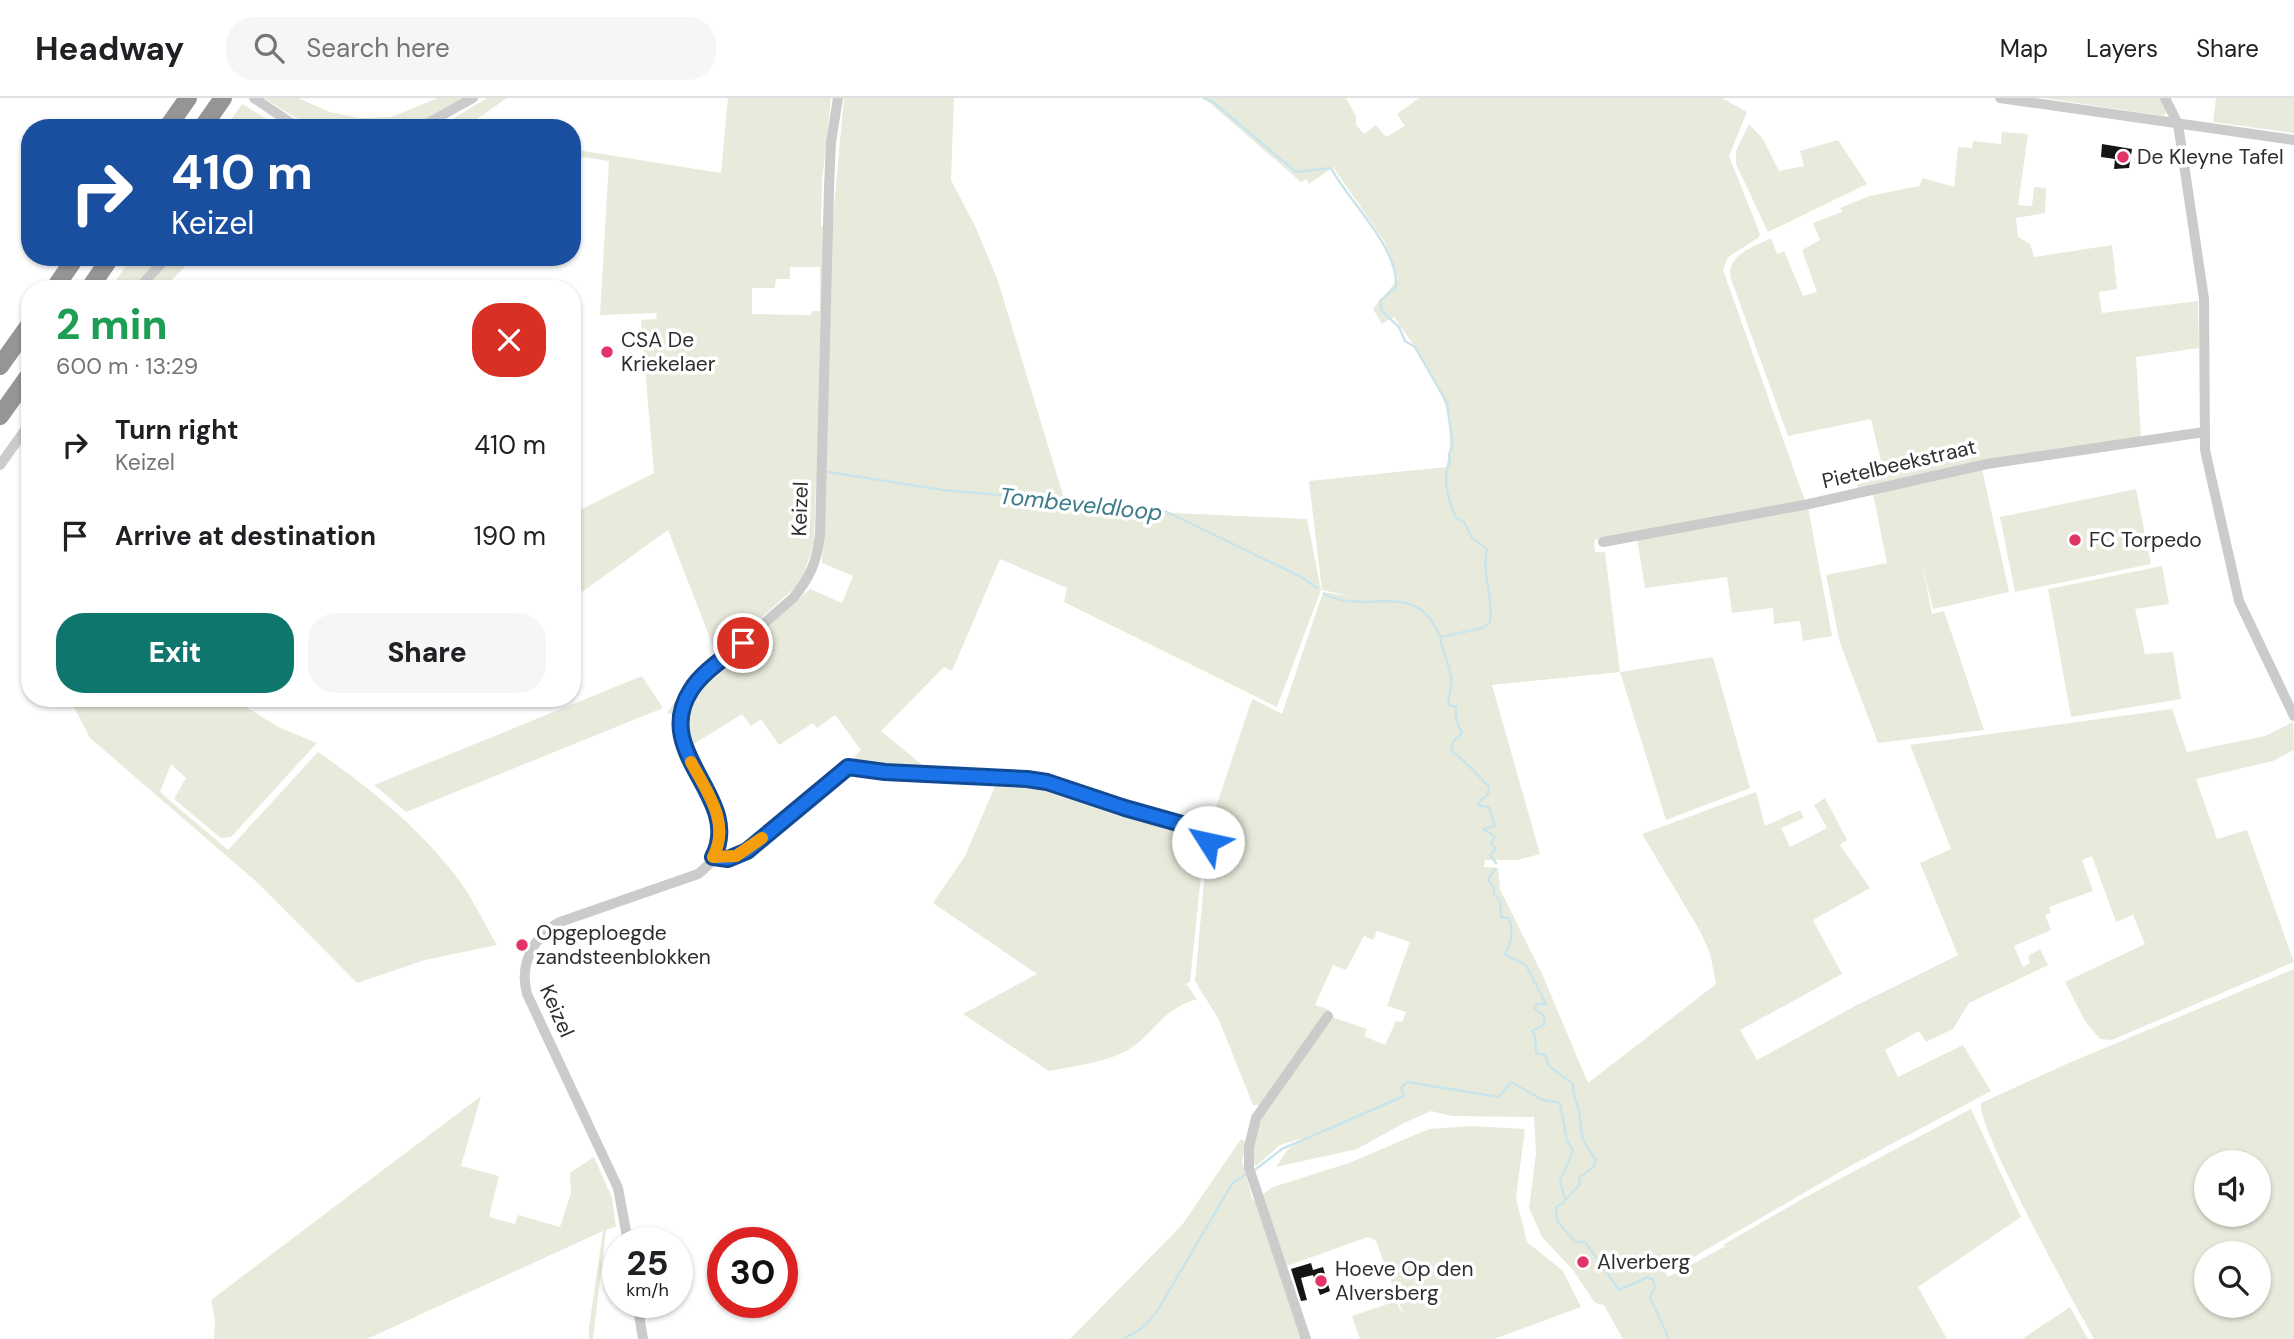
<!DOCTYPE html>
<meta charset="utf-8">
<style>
body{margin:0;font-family:"DM Sans",sans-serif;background:#f6f6f6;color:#202124;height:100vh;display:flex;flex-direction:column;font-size:26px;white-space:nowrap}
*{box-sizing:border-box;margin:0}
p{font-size:23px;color:#757577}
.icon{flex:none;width:38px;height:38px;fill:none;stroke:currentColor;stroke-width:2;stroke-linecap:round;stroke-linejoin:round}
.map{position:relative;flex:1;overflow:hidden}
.details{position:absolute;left:21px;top:182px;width:560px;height:427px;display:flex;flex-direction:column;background:#fff;border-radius:28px;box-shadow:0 2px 5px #0004}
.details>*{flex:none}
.hud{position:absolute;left:21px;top:21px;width:560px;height:147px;border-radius:28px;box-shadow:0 2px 5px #0004;background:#1a4fa0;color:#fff;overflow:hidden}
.buttons{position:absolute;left:2194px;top:1052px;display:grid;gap:14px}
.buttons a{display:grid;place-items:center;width:77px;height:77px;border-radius:50%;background:#fff;box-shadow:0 2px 5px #0004;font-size:35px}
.speed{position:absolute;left:602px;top:1129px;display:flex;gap:14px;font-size:35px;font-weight:700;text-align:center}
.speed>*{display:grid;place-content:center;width:91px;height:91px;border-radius:50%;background:#fff;box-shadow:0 2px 5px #0004;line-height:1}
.speed small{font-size:18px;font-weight:400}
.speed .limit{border:10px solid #d22;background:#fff;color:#111}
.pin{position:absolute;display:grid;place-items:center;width:60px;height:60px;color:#fff;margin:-30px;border:4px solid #fff;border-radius:50%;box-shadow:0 2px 7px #0007}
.me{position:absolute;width:77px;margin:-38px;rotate:305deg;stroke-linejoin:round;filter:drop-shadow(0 0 5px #0008)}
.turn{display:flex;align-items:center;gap:24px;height:147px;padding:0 35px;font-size:32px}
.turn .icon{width:91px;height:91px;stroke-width:2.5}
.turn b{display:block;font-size:49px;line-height:60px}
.round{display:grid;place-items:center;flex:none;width:74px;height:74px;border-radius:28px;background:#f6f6f6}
.summary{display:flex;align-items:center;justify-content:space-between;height:119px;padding:0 35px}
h1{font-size:42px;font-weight:800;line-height:52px;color:#1e9e55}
.button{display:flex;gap:14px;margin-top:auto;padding:14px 35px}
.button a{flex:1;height:80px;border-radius:28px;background:#0f766e;color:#fff;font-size:28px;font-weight:800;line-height:80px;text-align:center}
.button a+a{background:#f6f6f6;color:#202124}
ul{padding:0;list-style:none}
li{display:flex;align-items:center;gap:21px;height:91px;padding:0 35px}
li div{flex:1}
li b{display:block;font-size:26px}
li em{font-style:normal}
header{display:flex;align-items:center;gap:42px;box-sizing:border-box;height:98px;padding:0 35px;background:#fff;border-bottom:2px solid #e0e0e0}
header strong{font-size:33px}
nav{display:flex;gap:38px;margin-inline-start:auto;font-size:24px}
.search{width:490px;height:63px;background:#f6f6f6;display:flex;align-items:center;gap:18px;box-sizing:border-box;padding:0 24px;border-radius:28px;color:#757577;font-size:26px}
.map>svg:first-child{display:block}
</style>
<header>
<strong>Headway</strong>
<div class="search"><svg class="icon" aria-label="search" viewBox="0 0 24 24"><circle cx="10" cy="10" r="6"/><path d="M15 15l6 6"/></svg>Search here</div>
<nav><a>Map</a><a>Layers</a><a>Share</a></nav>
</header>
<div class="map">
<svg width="2294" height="1241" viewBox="0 0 2294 1241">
<rect width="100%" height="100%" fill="#fff"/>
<path fill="#e8ebdc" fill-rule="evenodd" d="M264 0H298L330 14 359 20 391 19 438 0H465L432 20 406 30H323L294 19Z
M487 0H507L464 30H438Z
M728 0H831L822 84 821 128 832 130 844 0H954L951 82 976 130 998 183 1067 410 1307 421 1321 492 1277 609 1064 504 1067 490 1000 461 952 573 944 569 881 633 930 673 884 671 849 665 861 652 835 617 817 630 813 625 779 647 761 621 751 628 742 616 689 649C682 624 687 605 704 584L810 491 842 505 853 478 822 465 826 383H816L814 446 801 484 695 580C688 590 681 613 673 617L667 615 688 584 717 558 668 432 582 494 572 477V416L654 375 641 222 657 221 656 215 600 217 609 63 577 58V52L721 75ZM790 169H820V213H812L811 217 752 216V190H775L776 181H790Z
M1204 0H1346L1356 18V27L1364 36 1376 27 1386 39 1405 28 1397 16 1419 0H1722L1747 14 1729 58 1760 136 1758 140 1728 159 1723 172 1805 403 1594 442 1595 454H1605L1620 574 1713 559 1750 690 1666 722 1620 574 1492 587 1540 756 1517 762H1485L1484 769 1498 770 1500 791 1543 878 1588 985 1716 886 1710 855 1700 833 1642 736 1756 694 1765 728 1800 712 1804 720 1781 730 1790 749 1827 730 1814 707 1825 700 1847 742 1840 747 1870 790 1813 822 1842 876 1740 932 1757 962 1855 908 1958 857 1920 765 1951 751 1910 647 2172 611 2187 654 2265 638 2293 624 2294 652 2273 663 2196 681 2217 741 2247 732 2294 864 2112 942 2100 941 2085 923 2065 884 2145 846 2133 817 2116 824 2092 758 2082 762 2093 793 2049 809 2051 815 2045 817 2051 832 2014 848 2023 869 2030 865 2028 858 2040 851 2048 867 1969 905 1953 931 1926 944 1919 933 1885 952 1898 979 1963 947 1991 993 1852 1067 1666 1175 1668 1179 1726 1148 1723 1147 1802 1101 1971 1011 2021 1119 1918 1189 1947 1241H1623L1604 1207 1595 1205 1573 1172 1542 1139 1529 1110 1536 1055 1534 1019 1452 1018 1431 1013 1404 1025 1357 1051 1276 1069 1287 1052 1307 1039 1280 1047 1256 1068 1253 1065C1247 1017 1304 957 1332 919L1367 931 1364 938 1385 947 1396 923 1402 924 1406 914 1387 908 1410 844 1377 833 1373 842 1364 838 1346 872 1333 867 1315 907 1330 912 1259 1007H1253L1219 922 1195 883 1209 730 1251 604 1253 601 1282 616 1323 494 1355 499 1322 492 1309 383 1446 369C1462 309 1427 266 1394 219L1382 226 1373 211 1398 181 1385 144 1333 69 1309 86 1306 81 1301 84Z
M2044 0H2162L2168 13 2163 18Z
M2216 0H2294V35L2213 24Z
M242 6 272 24 274 30H225Z
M1749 26 1763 41 1779 73 1804 68 1800 53 1838 42 1867 86 1768 134 1736 66V53Z
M2002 34 2028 36 2018 107 2032 108 2034 89 2046 90 2045 115 2016 120 2018 139 2030 146 2034 159 2112 147 2117 191 2099 194 2102 215 2198 203 2199 250 2136 259 2141 339 1858 392 1857 379 1883 372 1871 321 1788 338 1731 181C1725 157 1754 149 1771 140L1777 156 1784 153 1803 198 1817 194 1802 152 1820 142 1813 125 1842 114 1840 110 1869 98 1919 88 1923 80 1954 89 1958 49 1972 50 1973 43 2001 46Z
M132 159H162L133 191H110Z
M172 159H194L163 191H144Z
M1982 371 2009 494 1933 511 1922 466 1932 516 1944 513 1984 632 1878 645 1840 545 1826 477 1887 465 1873 396Z
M2136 391 2151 466 2015 494 2000 419Z
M1808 409 1832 538 1803 543 1800 523 1774 526 1773 510 1732 515 1727 479 1645 490 1637 440Z
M2162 468 2169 506 2135 511 2145 556 2173 554 2181 601 2071 619 2048 491Z
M642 578 663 610 406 714 374 687Z
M69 600H232L278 629 317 645 231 739 221 740 174 701 186 680 171 666 160 694 228 752 318 654C370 690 416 727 455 777 472 798 483 824 497 847L425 862 357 885 259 786 90 640Z
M998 681 1037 685 1196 733 1205 739 1190 884 1184 887H1187L1197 901C1159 913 1157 934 1128 952 1105 965 1074 968 1049 973L963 916 1037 876 933 805 965 758Z
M2294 871V1241H2094C2077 1210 1975 1027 1981 1005L2071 964ZM2207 1064H2259V1116H2207ZM2207 1155H2259V1208H2207Z
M481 998 461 1068 499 1078 489 1119 515 1126 518 1117 560 1129 571 1095 570 1075 594 1059 612 1100 616 1129 606 1132 593 1241H589V1229L603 1133 367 1241H214L215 1223 211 1202Z
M1471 1028 1525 1031 1516 1100 1527 1144 1563 1173 1581 1209 1494 1241H1360L1352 1218 1396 1203 1404 1218 1376 1143 1368 1139 1287 1168 1279 1146 1302 1241H1070L1182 1127 1241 1041 1247 1044 1242 1063 1253 1103 1273 1089 1349 1065 1429 1031Z
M2070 1209 2088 1241H2022Z"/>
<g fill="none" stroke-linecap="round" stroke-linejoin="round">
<path stroke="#c9e5eb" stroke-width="2.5" d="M1204 0 1213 4 1296 74 1331 70C1348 103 1399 149 1396 189L1380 203 1382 213 1399 229 1405 243 1415 249 1447 305 1453 349 1449 356 1450 364C1441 381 1449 403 1456 420L1464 424 1472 440 1487 451C1481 475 1494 499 1490 524L1483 530 1440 539C1442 552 1449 565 1451 579 1453 590 1447 596 1449 607L1456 609V622L1462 635 1453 644 1451 653C1466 663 1478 677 1489 689L1488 696 1478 705 1480 708 1489 709 1495 728 1483 731 1495 738 1491 746 1496 751 1490 757 1496 765
M828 374 943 392 1079 404 1101 411 1145 410 1167 414 1301 479 1317 490
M1324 496C1369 519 1415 478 1440 539
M1495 771 1488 782 1494 790V796L1500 803 1501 819 1509 820C1513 833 1512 846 1504 856L1526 867 1546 906H1537L1534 910 1544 918 1545 926 1532 933 1535 937 1536 955 1545 957 1549 968 1573 986C1572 998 1577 1003 1579 1013 1583 1038 1578 1040 1596 1061L1594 1068 1579 1080 1580 1086 1563 1105 1556 1109 1557 1123 1575 1144H1585L1619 1192 1648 1179 1653 1182 1655 1189 1650 1199 1669 1241
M1256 1071 1282 1051 1404 998 1401 990 1407 984 1499 999 1511 984 1543 1002 1560 1005 1567 1043 1573 1053 1560 1083 1565 1102
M1123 1241 1141 1231 1156 1215 1232 1086 1246 1076"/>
</g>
<path fill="#151515" d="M2102 46 2132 51 2129 70 2114 71 2115 61 2101 59Z
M1311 1165 1313 1172 1323 1169 1330 1193 1320 1197 1313 1177 1301 1180 1307 1202 1301 1203 1291 1171Z"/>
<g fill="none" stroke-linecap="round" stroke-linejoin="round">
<path stroke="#cbcbcb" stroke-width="10" d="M254 0 291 25 306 30
M2000 0 2294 42
M2165 0 2178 26 2204 201 2205 352 2239 503 2294 618
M419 30 473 0
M138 191 167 159
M0 367 30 325
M1603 444 1809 406 1987 366 2204 334
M713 759 728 761 747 753 848 669 885 674 1047 684 1125 710 1203 732 1207 736 1208 744
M628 1144 618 1090 527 896C519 867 533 838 560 824L698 776C771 721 640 662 696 585L793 500C810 480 817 463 820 437L829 90 831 44 838 0
M637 1204 643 1241
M1306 1241 1249 1070V1049L1256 1020 1328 918"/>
<path stroke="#959595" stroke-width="18" d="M167 30 188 0
M202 30 223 0
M54 191 76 159
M89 191 111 159
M0 268 30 226
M0 318 30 276"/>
</g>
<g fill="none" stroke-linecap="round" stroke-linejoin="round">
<defs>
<path id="route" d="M743 545C726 559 703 573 691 592 650 655 744 700 713 759L728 761 747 753 848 669 885 674 1027 681 1047 684 1125 710 1203 732 1207 736 1208 744"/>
</defs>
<use href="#route" stroke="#114b97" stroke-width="18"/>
<use href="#route" stroke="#1a73e8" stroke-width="12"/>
<path stroke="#f59e0b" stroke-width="12" d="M691 664C707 694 731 725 713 759L736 758 762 740"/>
</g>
<g fill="#e13568" stroke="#fff" stroke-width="2.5">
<circle cx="2123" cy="59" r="7"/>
<circle cx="607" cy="254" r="7"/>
<circle cx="2075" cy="442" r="7"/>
<circle cx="522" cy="847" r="7"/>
<circle cx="1583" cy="1164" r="7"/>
<circle cx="1321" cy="1183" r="7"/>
</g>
<g text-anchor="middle" stroke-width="7" stroke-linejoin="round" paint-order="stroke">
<g font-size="21" fill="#2e2e2e" stroke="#fff" text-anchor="start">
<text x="2137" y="66">De Kleyne Tafel</text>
<text x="621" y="249">CSA De<tspan x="621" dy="24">Kriekelaer</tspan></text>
<text x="2089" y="449">FC Torpedo</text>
<text x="536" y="842">Opgeploegde<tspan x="536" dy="24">zandsteenblokken</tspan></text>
<text x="1597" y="1171">Alverberg</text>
<text x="1335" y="1178">Hoeve Op den<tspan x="1335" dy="24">Alversberg</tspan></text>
</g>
<g font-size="21" fill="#2e2e2e" stroke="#fff">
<text transform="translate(1899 366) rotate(-13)" y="7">Pietelbeekstraat</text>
<text transform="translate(800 411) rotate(-88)" y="7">Keizel</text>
<text transform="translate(557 913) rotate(66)" y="7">Keizel</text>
</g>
<g font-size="23" font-style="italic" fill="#3c7b89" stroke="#fff">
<text transform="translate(1081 406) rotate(6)" y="8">Tombeveldloop</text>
</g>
</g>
</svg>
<div class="buttons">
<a><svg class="icon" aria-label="sound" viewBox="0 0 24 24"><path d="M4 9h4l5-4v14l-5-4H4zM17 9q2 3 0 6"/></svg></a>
<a><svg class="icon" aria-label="search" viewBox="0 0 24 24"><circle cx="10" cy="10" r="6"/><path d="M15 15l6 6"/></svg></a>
</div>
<div class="speed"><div>25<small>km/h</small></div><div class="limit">30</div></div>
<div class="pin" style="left:743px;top:545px;background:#d93025"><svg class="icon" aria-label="arrive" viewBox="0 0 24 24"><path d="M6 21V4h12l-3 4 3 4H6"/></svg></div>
<svg class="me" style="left:1208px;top:744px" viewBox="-20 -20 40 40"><circle r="19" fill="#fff"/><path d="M0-13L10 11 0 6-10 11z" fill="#1a73e8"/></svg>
<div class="hud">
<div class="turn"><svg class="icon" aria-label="right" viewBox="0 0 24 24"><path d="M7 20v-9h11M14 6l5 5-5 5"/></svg><div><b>410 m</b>Keizel</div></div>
</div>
<section class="details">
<div class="summary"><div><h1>2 min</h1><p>600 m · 13:29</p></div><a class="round" style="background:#d93025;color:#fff"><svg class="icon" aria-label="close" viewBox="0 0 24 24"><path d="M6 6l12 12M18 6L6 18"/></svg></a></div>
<ul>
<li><svg class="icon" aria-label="right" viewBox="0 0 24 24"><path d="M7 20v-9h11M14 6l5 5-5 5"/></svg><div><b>Turn right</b><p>Keizel</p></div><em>410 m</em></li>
<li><svg class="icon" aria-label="arrive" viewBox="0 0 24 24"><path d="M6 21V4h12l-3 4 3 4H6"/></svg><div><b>Arrive at destination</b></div><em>190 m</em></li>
</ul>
<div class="button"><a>Exit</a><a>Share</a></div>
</section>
</div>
